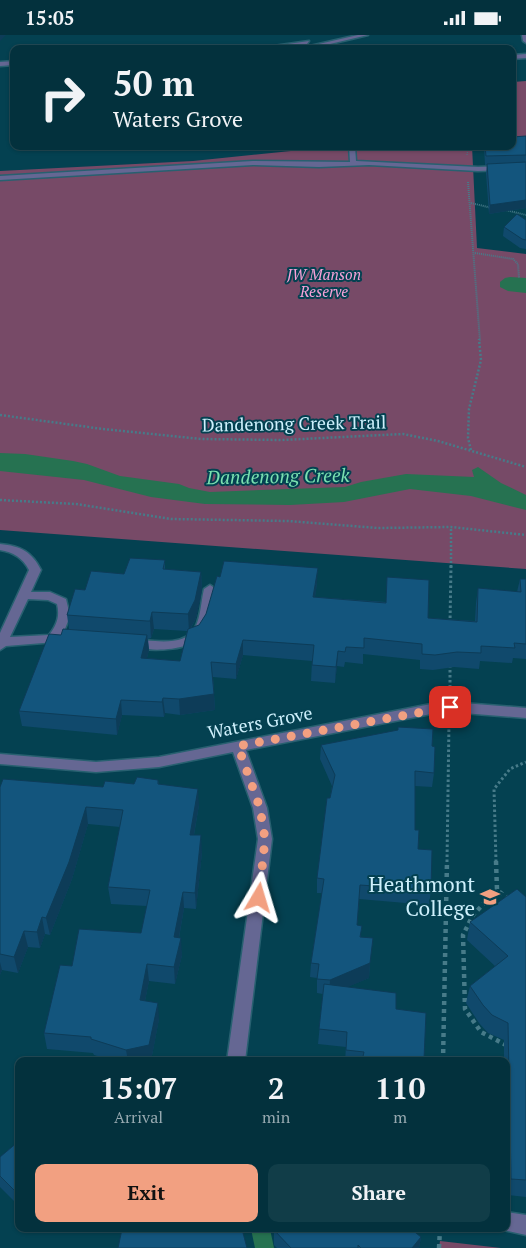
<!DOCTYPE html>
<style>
body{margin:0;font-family:"PT Serif",serif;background:#113d48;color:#f1f3f6;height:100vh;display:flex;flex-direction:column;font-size:19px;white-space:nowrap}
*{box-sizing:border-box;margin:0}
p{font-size:16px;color:#97a9b0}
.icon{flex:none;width:28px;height:28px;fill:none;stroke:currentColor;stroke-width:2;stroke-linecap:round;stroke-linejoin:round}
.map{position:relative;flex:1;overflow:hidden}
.details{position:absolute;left:15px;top:1022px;width:495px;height:175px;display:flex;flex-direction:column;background:#03313d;border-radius:10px;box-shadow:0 1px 4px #0004,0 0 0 1px #244c57}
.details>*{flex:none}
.guide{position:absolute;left:10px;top:10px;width:506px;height:105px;border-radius:10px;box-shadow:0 1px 4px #0004,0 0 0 1px #244c57;background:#03313d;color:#f1f3f6;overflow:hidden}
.pin{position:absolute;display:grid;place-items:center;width:42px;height:42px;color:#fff;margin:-21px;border-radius:10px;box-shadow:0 2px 8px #0006}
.me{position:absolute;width:55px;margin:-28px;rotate:7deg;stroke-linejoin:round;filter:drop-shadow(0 0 4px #0008)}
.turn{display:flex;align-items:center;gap:18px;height:105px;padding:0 20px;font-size:22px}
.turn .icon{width:65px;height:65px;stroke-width:2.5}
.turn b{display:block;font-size:35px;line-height:42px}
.eta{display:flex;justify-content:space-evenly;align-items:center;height:85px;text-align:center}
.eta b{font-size:30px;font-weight:600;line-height:35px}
.button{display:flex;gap:10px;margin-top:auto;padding:10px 20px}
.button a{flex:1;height:58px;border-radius:10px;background:#f2a081;color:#111;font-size:20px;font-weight:600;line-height:58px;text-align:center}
.button a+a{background:#113d48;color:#f1f3f6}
.status{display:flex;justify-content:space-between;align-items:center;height:35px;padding:0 25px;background:#03313d;direction:ltr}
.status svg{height:14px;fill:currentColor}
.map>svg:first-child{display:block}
</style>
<div class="status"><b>15:05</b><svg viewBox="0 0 49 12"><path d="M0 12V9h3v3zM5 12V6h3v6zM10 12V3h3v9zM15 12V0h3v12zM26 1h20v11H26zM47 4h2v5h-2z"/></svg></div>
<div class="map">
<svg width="526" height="1213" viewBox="0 0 526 1213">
<rect width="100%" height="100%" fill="#044151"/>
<path fill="#774a67" d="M526 46V102L513 103V47Z
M340 111H472L477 213 526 219V534L0 495V136L193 126Z
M440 1206 501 1213H439Z"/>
<path fill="#267251" d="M510 242 526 243V258L508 256 500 252V247L505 243Z
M0 418 25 419 73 426 87 429 120 441 179 449 189 453 210 457 345 452 361 447 406 439 474 442 472 435 478 432 501 448 526 460V475L471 461 410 454 344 467 290 470 205 469 151 462 84 445 0 436Z
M251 1194H270L274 1213H255Z"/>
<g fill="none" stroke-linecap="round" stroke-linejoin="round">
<defs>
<path id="minor" d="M358 0H368L313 13 310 11Z
M522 0H526V8L523 6Z
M309 6 307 9 269 14H253Z
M526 19V23L512 24V20Z
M14 26V30L0 31V27Z
M349 111H355L356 126 478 132 526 130V134L478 136 369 130 319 132 253 130 0 145V141L253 126 350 127Z
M0 509C21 511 32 517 41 535L31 557H50L66 564 70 581 63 599 68 600 70 603 68 606 6 611 0 615V598L29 535C23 523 13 517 0 515ZM28 564 48 565 57 569C60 581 57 590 49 600L10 602Z
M210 550 216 554C213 567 212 583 206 595 194 618 149 617 128 611L126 608 128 605 132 604C150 605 185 613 195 593 201 581 201 566 204 554Z
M450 667 526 673V683L450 677 431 679 246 715 267 773 272 804 245 1026H227L258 804 253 773 233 717 159 732 96 737 0 729V719L96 727 159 722 431 669Z
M506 1177 526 1180V1200L499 1194H506Z"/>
</defs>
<use href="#minor" stroke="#286070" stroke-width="3"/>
<path stroke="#477b89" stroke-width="1" stroke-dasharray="1 1" stroke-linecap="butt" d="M467 120 468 111"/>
<path stroke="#477b89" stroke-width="2" stroke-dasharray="1 1" stroke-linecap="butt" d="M468 147 480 306
M471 168 492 173
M506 175 526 180
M475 218 513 224 518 229 519 243"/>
<path stroke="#477b89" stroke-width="2.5" stroke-dasharray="2 2" stroke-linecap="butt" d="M0 380 103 394 201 404 282 405 403 399 438 406 526 432
M471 415 468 403 469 374 481 325 479 304
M0 465 76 469 171 484 288 486 378 493 451 492 526 500
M451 532V492"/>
<path stroke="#477b89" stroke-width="3" stroke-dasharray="2.5 2.5" stroke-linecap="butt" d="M450 588 451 530
M450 630V656
M447 827 449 687
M496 827 494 754 510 734 526 727"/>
<path stroke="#477b89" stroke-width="4.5" stroke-dasharray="4 4" stroke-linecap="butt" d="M496 826 497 855 509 864
M497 855 473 880 463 900 465 974 481 997 506 1010
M443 1026 447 826
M439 1213 440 1194"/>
<use href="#minor" fill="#656793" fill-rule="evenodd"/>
</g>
<path fill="#10496c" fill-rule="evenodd" d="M526 101V173L489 179 486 138 487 130H485L484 111H512Z
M526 185V214L520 213 503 201 504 192Z
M165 525V534L201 537 202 555 196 583 191 593 317 548 315 562 386 567 387 542 428 583 475 586 476 568 478 553 517 557 520 544H526V624L513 623 512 628 480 626 479 634 454 632 433 635 420 634V625L363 619V629L345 627 344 632 337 631 335 648 311 646 312 626 243 620 236 644 213 642 215 675 180 680 165 678 164 682 122 680 117 700 22 691 19 676 61 600 69 594 67 580 85 555 124 539ZM154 594 187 596 180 626 147 623 149 615 148 604 151 603Z
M321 710 432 711 434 738 432 752 415 751V795L418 814 431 855 429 870 359 864 357 890 370 928 369 943 347 952 396 974 424 1024V1026H345L346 1012 318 1009 323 959 317 958V943L310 942 311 928 322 858H317V843L330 763 332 751 320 724Z
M158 745 159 749 199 770 194 800 202 817 196 874 184 873 179 903 182 920 175 949 149 946 145 966 159 984 151 1026H114L94 1020 93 1018 47 1014 44 998 72 931 141 898 147 871 111 869 108 852 120 792 88 789 72 844 50 900 45 899 40 913 28 912 18 938 2 935 0 940V752H103L134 749Z
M526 862V1162L507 1160 506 1026H504V1005L488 998 479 988 466 968 470 951 495 931 467 905 470 887Z
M19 1106V1171L0 1152V1122Z
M274 1195 421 1202 419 1213H277L274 1210Z"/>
<path fill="#0d3c58" d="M0 0H6L0 6Z
M526 165V173L489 179 490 170Z
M318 533 317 548 313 577V562Z
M201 537 202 555 196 583 189 596 188 579Z
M152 577 154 594 151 603 150 586Z
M147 600 149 615 143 638 141 623Z
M243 605V620L236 644V629Z
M338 616 337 631 335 648 336 632Z
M214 659 215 675 180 680 179 664Z
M163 663 165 678 164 682 162 667Z
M121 665 122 680 117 700 116 684Z
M198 754 199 770 191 816 190 800Z
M86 772 88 789 72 844 50 900 46 883Z
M201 800 202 817 196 874 195 858Z
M183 857 184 873 176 919 174 902Z
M42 882 45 899 40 913 37 897Z
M24 896 28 912 18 938 14 922Z
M181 903 182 920 175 949 174 932Z
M0 927 2 935 0 940Z
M370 928 369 943 329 960 330 945Z
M147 929 149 946 142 981 140 965Z
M158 968 159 984 151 1026H128L126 1015Z
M421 1202 419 1213H412Z"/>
<path fill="#13557d" stroke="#0d3c58" d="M526 101V120L486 121 485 111H512V102Z
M526 127V165L490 170 487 129Z
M517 179 526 185V205L522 204 504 192Z
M130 523 165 525 163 534 201 537 195 565 188 579 152 577 150 586H147L67 580 75 554 85 555 91 536 124 539Z
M224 526 318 533 313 562 386 568 387 542 429 545 428 583 477 587 478 553 521 557 520 544H526V609L514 608 515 613 481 611V618L457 617 435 620 422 619V609L364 603V613L346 612 345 617 338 616 336 632 312 630 314 610 243 605 236 629 211 627 214 659 179 664 163 663 162 667 121 665 116 684 19 676 49 599 61 600 63 594 147 600 141 623 180 626 188 594 199 590 206 579 217 541 220 542Z
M398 692 433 694 432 711 435 712 434 738 415 736V795H419L418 814 432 815 431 855 360 850 357 890 362 891 360 902 373 903 370 928 330 945 317 944 319 929 311 928 324 844 317 843 327 763H330L335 740 321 710 398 695Z
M137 742 158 745V749L198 754 190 800H201L195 858 183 857 174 902 181 903 174 932 147 929 140 965 158 968 149 1010 126 1015 91 1004V1002L44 998 60 930 72 931 79 894 141 898 150 855 108 852 123 775 86 772 69 827 46 883 42 882 37 897 24 896 14 922 0 919V752L3 744 103 752 105 746 134 749Z
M517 854 526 862V1145L511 1144 508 988 492 980 483 970 470 951 508 921 470 887Z
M324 949 396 958V974L426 978 424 1024 404 1022 403 1026H362L364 1017 346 1015 347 997 319 994Z
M19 1106V1160L0 1141V1122Z
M122 1194H242L247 1213H118Z
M275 1194H411L421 1202 412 1213H361L358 1210V1213H291L274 1195Z"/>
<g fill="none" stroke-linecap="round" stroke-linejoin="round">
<path stroke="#f2a081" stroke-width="9" stroke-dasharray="0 16.2" d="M259 863 265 804 260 773 238 711 450 672"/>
</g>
<defs>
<symbol id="school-bare" viewBox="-9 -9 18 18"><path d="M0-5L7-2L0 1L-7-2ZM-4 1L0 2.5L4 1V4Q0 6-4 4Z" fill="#f2a081" stroke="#044151" stroke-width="2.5" paint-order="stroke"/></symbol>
</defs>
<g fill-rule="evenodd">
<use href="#school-bare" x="476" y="848" width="28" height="28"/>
</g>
<g text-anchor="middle" stroke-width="4" stroke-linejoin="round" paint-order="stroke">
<g font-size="15" font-style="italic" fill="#f7a2d8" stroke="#044151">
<text x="324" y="245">JW Manson<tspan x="324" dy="17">Reserve</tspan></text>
</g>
<g font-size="18" fill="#cef0fc" stroke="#044151">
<text transform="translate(294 389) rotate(-1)" y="6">Dandenong Creek Trail</text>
<text transform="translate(260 688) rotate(-11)" y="6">Waters Grove</text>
</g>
<g font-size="19" font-style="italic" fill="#7ae1b0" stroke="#044151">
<text transform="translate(278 441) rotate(-1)" y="7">Dandenong Creek</text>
</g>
<g font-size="21" fill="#cef0fc" stroke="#044151" text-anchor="end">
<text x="475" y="857">Heathmont<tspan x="475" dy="24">College</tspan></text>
</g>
</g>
</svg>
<div class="pin" style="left:450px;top:672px;background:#d93025"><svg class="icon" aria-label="arrive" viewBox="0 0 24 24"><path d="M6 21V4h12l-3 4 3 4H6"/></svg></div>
<svg class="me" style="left:259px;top:863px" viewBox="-20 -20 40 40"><path d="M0-17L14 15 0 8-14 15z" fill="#f2a081" stroke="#fff" stroke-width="4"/></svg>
<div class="guide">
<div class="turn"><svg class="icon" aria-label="right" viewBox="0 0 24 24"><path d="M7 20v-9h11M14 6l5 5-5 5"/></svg><div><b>50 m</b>Waters Grove</div></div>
</div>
<section class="details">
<div class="eta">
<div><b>15:07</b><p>Arrival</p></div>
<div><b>2</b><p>min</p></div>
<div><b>110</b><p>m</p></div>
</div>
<div class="button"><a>Exit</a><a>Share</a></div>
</section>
</div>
